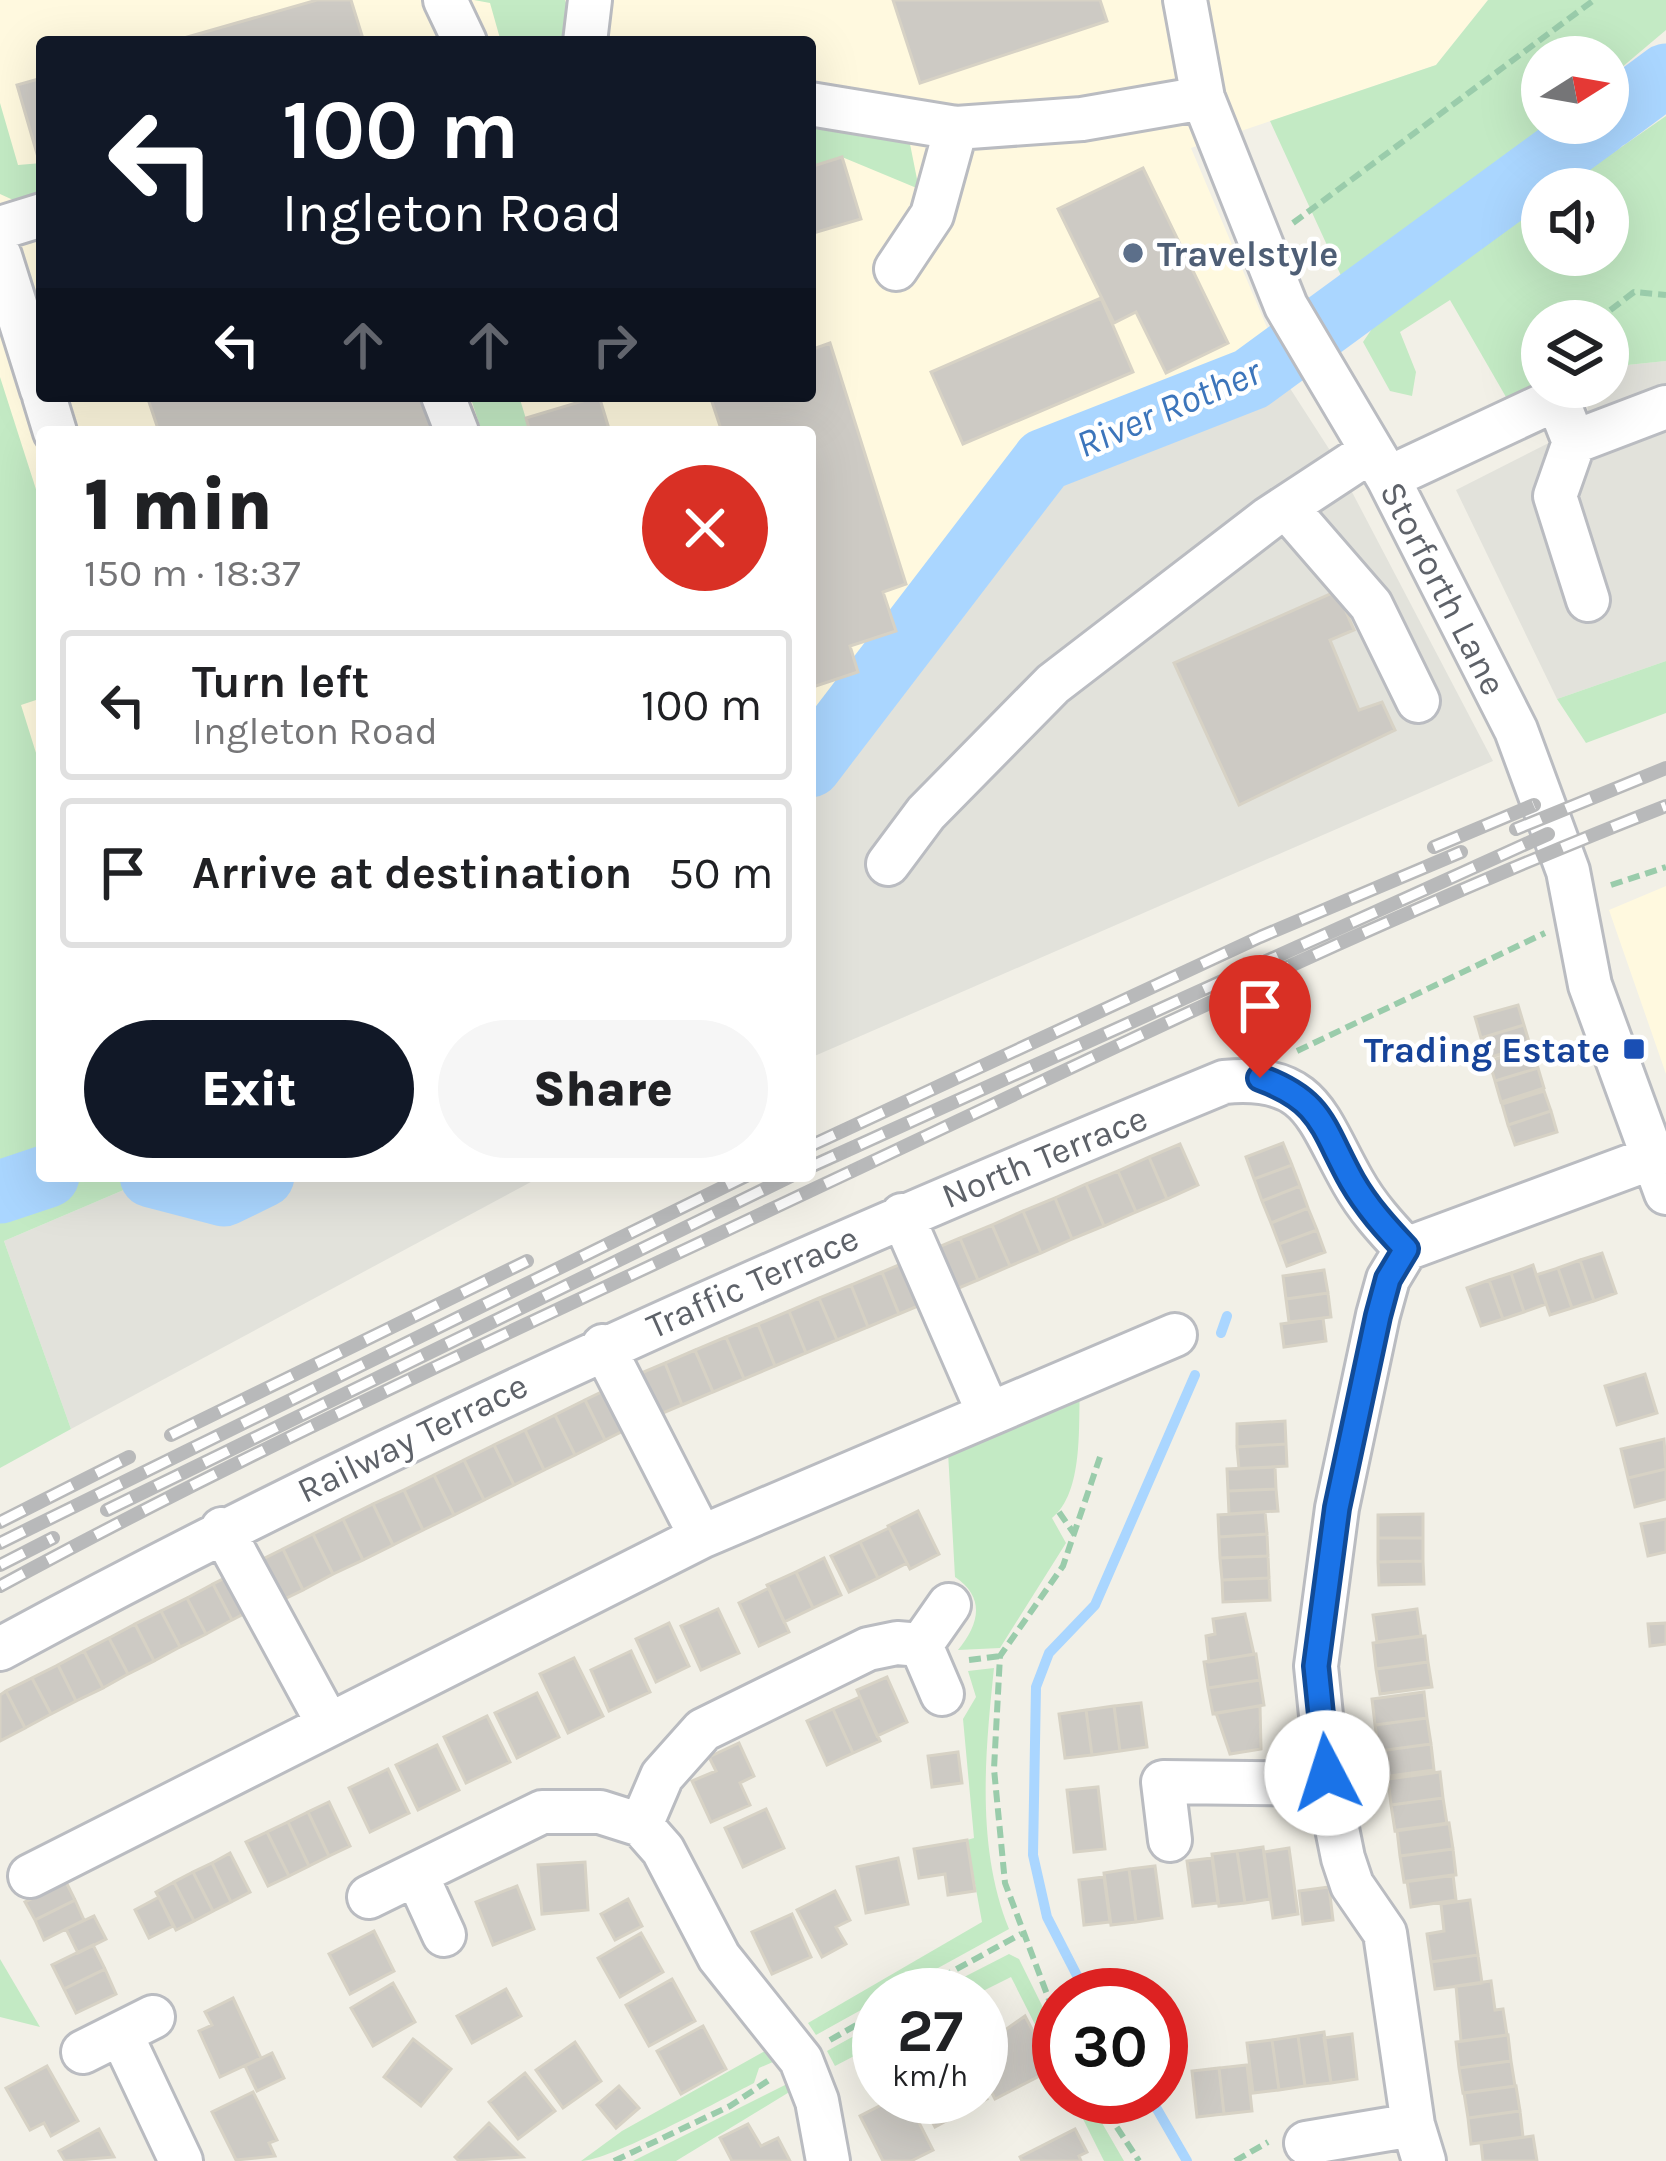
<!DOCTYPE html>
<meta charset="utf-8">
<style>
body{margin:0;font-family:Karla,sans-serif;background:#f6f6f6;color:#202124;height:100vh;display:flex;flex-direction:column;font-size:45px;white-space:nowrap}
*{box-sizing:border-box;margin:0}
p{font-size:39px;color:#757577}
.icon{flex:none;width:66px;height:66px;fill:none;stroke:currentColor;stroke-width:2;stroke-linecap:round;stroke-linejoin:round}
.map{position:relative;flex:1;overflow:hidden}
.drawer{position:absolute;left:36px;top:426px;width:780px;height:756px;display:flex;flex-direction:column;background:#fff;border-radius:12px;box-shadow:0 12px 48px #0002}
.drawer>*{flex:none}
.hud{position:absolute;left:36px;top:36px;width:780px;height:366px;border-radius:12px;box-shadow:0 12px 48px #0002;background:#111827;color:#fff;overflow:hidden}
.needle{width:78px;rotate:79deg}
.buttons{position:absolute;left:1521px;top:36px;display:grid;gap:24px}
.buttons a{display:grid;place-items:center;width:108px;height:108px;border-radius:50%;background:#fff;box-shadow:0 12px 48px #0002;font-size:60px}
.speed{position:absolute;left:852px;top:1968px;display:flex;gap:24px;font-size:60px;font-weight:700;text-align:center}
.speed>*{display:grid;place-content:center;width:156px;height:156px;border-radius:50%;background:#fff;box-shadow:0 12px 48px #0002;line-height:1}
.speed small{font-size:30px;font-weight:400}
.speed .limit{border:18px solid #d22;background:#fff;color:#111}
.pin{position:absolute;display:grid;place-items:center;width:102px;height:102px;color:#fff;margin:-123px -51px;border-radius:50% 50% 50% 0;rotate:-45deg;box-shadow:0 0 12px #0007}
.pin .icon{rotate:45deg}
.me{position:absolute;width:132px;margin:-66px;rotate:355deg;stroke-linejoin:round;filter:drop-shadow(0 0 9px #0008)}
.turn{display:flex;align-items:center;gap:42px;height:252px;padding:0 48px;font-size:54px}
.turn .icon{width:156px;height:156px;stroke-width:2.5}
.turn b{display:block;font-size:84px;line-height:102px}
.lanes{display:flex;align-items:center;height:114px;padding:0 48px;background:#0003;justify-content:center;gap:60px;direction:ltr}
.lanes .off{opacity:.35}
.round{display:grid;place-items:center;flex:none;width:126px;height:126px;border-radius:63px;background:#f6f6f6}
.head{display:flex;align-items:center;justify-content:space-between;height:204px;padding:0 48px}
h1{font-size:72px;font-weight:800;line-height:90px}
.primary-button{display:flex;gap:24px;margin-top:auto;padding:24px 48px}
.primary-button a{flex:1;height:138px;border-radius:72px;background:#111827;color:#fff;font-size:48px;font-weight:800;line-height:138px;text-align:center}
.primary-button a+a{background:#f6f6f6;color:#202124}
ul{padding:0;list-style:none}
li{display:flex;align-items:center;gap:36px;height:150px;margin:0 24px 18px;padding:0 24px;border:6px solid #e0e0e0;border-radius:12px}
li div{flex:1}
li b{display:block;font-size:45px}
li em{font-style:normal}
.map>svg:first-child{display:block}
</style>
<div class="map">
<svg width="1666" height="2161" viewBox="0 0 1666 2161">
<rect width="100%" height="100%" fill="#f2f0e7"/>
<path fill="#fff9df" fill-rule="evenodd" d="M0 0H1488L1436 65 1191 148 1274 344 993 496 810 747V432H42V906L0 898ZM42 42H810V396H42Z
M1666 886V1074L1609 910Z"/>
<path fill="#e2e2db" d="M1666 361V661L1557 699 1456 490 1588 423 1587 387H1608V367Z
M1284 379 1331 452 1493 761 810 1058V790L1049 473Z
M306 1176H542L71 1429 4 1241 133 1186 180 1203 235 1210Z"/>
<path fill="#c3eac4" d="M474 0H565L580 42H501L490 3Z
M1488 0H1666V30L1608 79V57H1542V123H1551L1343 280 1270 121 1436 65Z
M0 103 18 165 42 163V198L22 204 0 194Z
M1666 116V361L1608 367V321H1542V384L1506 397 1450 300 1400 332 1416 372 1412 396 1390 391 1363 342 1382 314 1542 202V255H1608V189H1561Z
M810 127 892 136 910 144 919 189 842 157 810 167Z
M0 377 42 508V698L21 705 42 772V1176H306L235 1210 180 1203 133 1186 4 1241 71 1429 0 1468Z
M470 396H519L530 432H482Z
M1666 661V713L1586 743 1557 699Z
M1080 1388C1078 1426 1084 1492 1052 1518L1066 1543 1000 1648 958 1650C979 1624 986 1598 955 1577L948 1452Z
M994 1668C985 1754 976 1847 1009 1929L889 1995H879V2000L816 2035 808 2023 982 1922 967 1840 974 1838 963 1719 976 1697 968 1671Z
M1009 1954 1019 1959 1059 2040V2072L1011 1977 975 1995H929Z
M0 1959 40 2027 0 2017Z
M879 2022V2043L835 2066 827 2051Z
M765 2051 773 2062 759 2068 754 2083C721 2100 609 2161 581 2161L622 2131Z
M787 2084 791 2091 676 2161H633Z
M1072 2097H1087L1124 2161H1104Z"/>
<g fill="none" stroke-linecap="round" stroke-linejoin="round">
<path stroke="#aad6ff" stroke-width="10" d="M1221 1333 1227 1316
M1087 1995 1047 1917 1033 1855 1036 1687 1049 1653 1095 1605 1195 1375
M1150 2097 1187 2161"/>
<path stroke="#aad6ff" stroke-width="63" d="M1608 118 1666 75
M810 766 1044 460 1251 379 1601 123
M151 1176 224 1195 263 1176
M0 1192 48 1176"/>
</g>
<path fill="#cdcac4" stroke="#d7d2c5" stroke-width="3" d="M317 0H351L364 42H170Z
M893 0H1100L1107 21 920 83Z
M42 78V163L40 164 17 85Z
M842 157 861 219 810 234V167Z
M1143 168 1228 343 1166 373 1136 312 1114 323 1058 209Z
M1101 298 1133 372 963 444 931 372Z
M830 343 906 584 883 592 896 631 850 646 858 672 810 688V432H722L710 396H810V350Z
M147 396H427L439 432H159Z
M599 396 610 432H530L526 418Z
M1337 591 1354 630 1330 640 1359 710 1382 702 1395 730 1239 805 1174 663Z
M1518 1005 1524 1025 1481 1038 1475 1017Z
M1524 1025 1530 1045 1488 1058 1481 1038Z
M1531 1048 1538 1068 1495 1081 1489 1061Z
M1538 1068 1544 1088 1501 1102 1495 1081Z
M1544 1091 1551 1111 1508 1125 1502 1104Z
M1551 1111 1557 1132 1515 1145 1508 1125Z
M1283 1143 1292 1165 1254 1179 1246 1157Z
M1180 1144 1198 1185 1167 1199 1149 1157Z
M1149 1157 1167 1199 1136 1212 1118 1171Z
M1292 1165 1300 1186 1262 1201 1254 1179Z
M1118 1171 1136 1212 1104 1226 1086 1184Z
M1086 1184 1104 1226 1072 1239 1055 1198Z
M1300 1186 1308 1208 1271 1223 1262 1201Z
M1055 1198 1072 1239 1041 1253 1023 1211Z
M1308 1208 1317 1230 1279 1244 1271 1223Z
M1023 1211 1041 1253 1010 1266 992 1225Z
M992 1225 1010 1266 978 1280 960 1238Z
M1317 1230 1325 1252 1287 1266 1279 1244Z
M960 1238 978 1280 947 1293 929 1251Z
M1602 1253 1616 1293 1594 1301 1580 1260Z
M913 1259 930 1301 899 1314 882 1272Z
M1580 1260 1594 1301 1572 1308 1558 1268Z
M1533 1265 1546 1304 1524 1312 1511 1273Z
M1558 1268 1572 1308 1550 1315 1536 1275Z
M1324 1270 1328 1293 1286 1299 1283 1276Z
M882 1272 899 1314 868 1327 851 1285Z
M1511 1273 1524 1312 1503 1319 1489 1280Z
M1489 1280 1503 1319 1481 1326 1467 1288Z
M851 1285 868 1327 837 1340 819 1298Z
M1328 1293 1331 1317 1289 1322 1286 1299Z
M819 1298 837 1340 806 1353 789 1311Z
M789 1311 806 1353 775 1366 758 1324Z
M1323 1318 1326 1341 1284 1347 1281 1324Z
M758 1324 775 1366 744 1379 726 1337Z
M726 1337 744 1379 713 1392 695 1350Z
M695 1350 713 1392 682 1405 665 1363Z
M665 1363 682 1405 651 1418 634 1376Z
M1645 1374 1657 1413 1617 1425 1605 1386Z
M616 1385 635 1425 605 1440 585 1400Z
M585 1400 605 1440 575 1455 555 1415Z
M555 1415 575 1455 544 1470 525 1430Z
M1285 1421 1286 1444 1237 1447V1424Z
M525 1430 544 1470 514 1485 494 1445Z
M1664 1439 1666 1469 1628 1478 1621 1449Z
M1286 1444 1287 1466 1239 1469 1237 1447Z
M494 1445 514 1485 484 1500 464 1460Z
M464 1460 484 1500 454 1515 434 1475Z
M1275 1467 1276 1489 1228 1491 1227 1469Z
M1666 1469V1499L1635 1507 1628 1478Z
M434 1475 454 1515 423 1530 404 1490Z
M1276 1489 1278 1511 1229 1514 1228 1491Z
M404 1490 423 1530 393 1545 373 1504Z
M373 1504 393 1545 363 1560 343 1519Z
M918 1511 939 1554 910 1569 888 1526Z
M1265 1512 1267 1534 1219 1537 1218 1515Z
M1423 1514V1538H1378V1515Z
M343 1519 363 1560 333 1574 313 1534Z
M1666 1519V1552L1648 1556 1641 1524Z
M889 1528 907 1563 878 1578 860 1542Z
M313 1534 333 1574 303 1590 283 1549Z
M1267 1534 1268 1556 1220 1558 1219 1537Z
M1378 1538H1423V1561L1378 1562Z
M860 1542 878 1578 849 1592 831 1556Z
M283 1549 303 1590 272 1605 253 1564Z
M1268 1556 1269 1578 1222 1580 1220 1558Z
M824 1558 841 1595 813 1608 796 1572Z
M1423 1561 1424 1584 1379 1585 1378 1562Z
M239 1571 257 1607 232 1620 213 1584Z
M796 1572 813 1608 784 1622 767 1585Z
M1269 1578 1270 1600 1223 1602 1222 1580Z
M213 1584 232 1620 206 1634 187 1598Z
M769 1588 789 1632 759 1646 739 1603Z
M187 1598 206 1634 180 1647 161 1611Z
M718 1609 739 1653 701 1670 681 1626Z
M1417 1609 1421 1636 1377 1642 1373 1615Z
M161 1611 180 1647 154 1661 135 1624Z
M1245 1614 1254 1654 1209 1662 1206 1636 1215 1634 1213 1619Z
M669 1623 689 1666 656 1682 636 1639Z
M1666 1623V1644L1650 1646 1648 1624Z
M135 1624 154 1661 128 1674 109 1638Z
M1425 1636 1428 1662 1376 1669 1373 1643Z
M109 1638 128 1674 103 1688 84 1651Z
M84 1651 103 1688 76 1701 58 1665Z
M631 1651 650 1692 609 1711 591 1670Z
M1256 1654 1260 1680 1208 1688 1204 1662Z
M574 1658 603 1716 568 1733 540 1674Z
M1428 1662 1432 1687 1380 1694 1376 1669Z
M58 1665 76 1701 51 1714 32 1678Z
M887 1677 907 1722 877 1736 857 1690Z
M32 1678 51 1714 25 1728 6 1691Z
M1260 1680 1264 1705 1213 1714 1208 1688Z
M6 1691 25 1728 0 1741V1695Z
M1424 1692 1427 1718 1375 1725 1372 1699Z
M537 1693 559 1737 517 1758 495 1713Z
M860 1697 880 1741 853 1753 833 1709Z
M1141 1703 1147 1747 1120 1751 1114 1706Z
M1114 1706 1120 1751 1092 1755 1086 1710Z
M1260 1706 1261 1749 1230 1754 1216 1713Z
M833 1709 853 1753 827 1765 807 1721Z
M1086 1710 1092 1755 1065 1758 1059 1714Z
M487 1716 510 1762 466 1783 444 1737Z
M1427 1718 1431 1744 1379 1751 1375 1725Z
M739 1743 754 1776 740 1783 750 1805 711 1822 692 1781 716 1771 709 1757Z
M1431 1744 1434 1770 1382 1777 1379 1751Z
M437 1745 459 1790 418 1810 396 1765Z
M958 1752 962 1783 932 1787 928 1756Z
M388 1769 409 1813 370 1832 349 1788Z
M1440 1772 1443 1798 1391 1805 1388 1779Z
M1098 1787 1105 1849 1074 1852 1067 1790Z
M1443 1798 1447 1824 1395 1831 1391 1805Z
M329 1802 350 1846 329 1856 308 1812Z
M766 1809 784 1848 743 1867 725 1828Z
M308 1812 329 1856 309 1866 288 1822Z
M288 1822 309 1866 289 1876 267 1832Z
M1449 1823 1453 1849 1400 1856 1397 1830Z
M267 1832 289 1876 268 1886 246 1842Z
M967 1840 975 1891 948 1895 945 1874 919 1878 914 1849Z
M1263 1847 1270 1899 1245 1903 1237 1851Z
M1289 1848 1298 1914 1273 1918 1264 1852Z
M1453 1849 1456 1875 1404 1882 1400 1856Z
M1237 1851 1245 1903 1219 1906 1212 1854Z
M230 1853 250 1892 231 1902 212 1863Z
M898 1858 908 1904 866 1913 857 1867Z
M1212 1858 1218 1903 1193 1906 1187 1861Z
M585 1862 588 1910 542 1914 538 1865Z
M212 1863 231 1902 213 1911 193 1872Z
M1155 1866 1162 1918 1136 1922 1129 1869Z
M1129 1869 1136 1922 1111 1925 1104 1873Z
M193 1872 213 1911 194 1921 174 1882Z
M1453 1875 1456 1900 1411 1907 1407 1881Z
M1104 1877 1110 1922 1084 1925 1079 1880Z
M66 1882 75 1900 35 1920 25 1902Z
M174 1882 194 1921 176 1930 156 1892Z
M517 1886 534 1929 493 1945 476 1902Z
M1329 1887 1333 1920 1303 1924 1299 1891Z
M835 1891 850 1920 836 1927 846 1944 822 1957 797 1910Z
M159 1897 173 1926 149 1938 135 1910Z
M628 1899 642 1926 615 1940 601 1914Z
M75 1900 84 1920 44 1940 35 1920Z
M1470 1900 1478 1955 1431 1962 1427 1934 1444 1931 1441 1904Z
M792 1914 811 1957 772 1974 752 1932Z
M94 1916 106 1939 78 1953 66 1929Z
M374 1931 394 1971 350 1994 329 1954Z
M641 1933 663 1972 620 1997 598 1958Z
M93 1945 105 1969 64 1989 52 1965Z
M1478 1955 1482 1983 1435 1989 1431 1962Z
M105 1969 116 1994 76 2013 64 1989Z
M672 1979 695 2021 649 2046 626 2005Z
M1491 1981 1495 2010 1503 2009 1507 2035 1461 2041 1456 1986Z
M393 1983 415 2022 373 2046 351 2008Z
M506 1989 521 2016 472 2043 457 2016Z
M233 1998 261 2058 220 2077 199 2031 212 2025 205 2012Z
M1025 2016 1053 2069 995 2099 981 2072V2047Z
M703 2026 726 2069 681 2094 657 2051Z
M1324 2032 1331 2083 1305 2086 1298 2036Z
M1352 2034 1357 2079 1331 2083 1324 2038Z
M1508 2035 1511 2061 1459 2068 1456 2042Z
M1298 2036 1305 2086 1279 2090 1272 2040Z
M413 2039 451 2069 421 2106 384 2077Z
M1272 2040 1279 2090 1253 2093 1247 2043Z
M575 2042 601 2081 563 2108 536 2070Z
M272 2053 284 2078 257 2091 245 2066Z
M1511 2061 1515 2086 1463 2093 1459 2068Z
M1247 2065 1252 2111 1224 2114 1219 2068Z
M47 2066 78 2121 51 2136 44 2123 30 2130 6 2088Z
M1219 2068 1224 2114 1197 2117 1192 2071Z
M525 2073 555 2111 518 2139 489 2102Z
M619 2086 639 2108 616 2128 597 2105Z
M1516 2086 1520 2111 1468 2118 1464 2093Z
M981 2088 987 2099 935 2127 919 2097H981Z
M253 2092 277 2140 269 2143 275 2156 236 2160 212 2112Z
M897 2097H906L933 2150 911 2161H883L860 2116Z
M1520 2111 1523 2137 1471 2144 1468 2118Z
M489 2123 523 2157 459 2161 455 2157Z
M748 2124 761 2146 778 2138 790 2161H732L720 2138Z
M99 2129 114 2157 65 2161 59 2151Z
M1075 2129 1087 2152 1079 2156 1081 2161H1022L1020 2157Z
M1533 2136 1537 2161H1483L1481 2143Z"/>
<g fill="none" stroke-linecap="round" stroke-linejoin="round">
<defs>
<path id="minor" d="M445 0 465 42
M1185 0 1203 98 1286 306 1388 478 1516 730 1568 871 1590 985 1666 1193
M585 42 590 0
M810 104 956 128 1082 119 1203 98
M0 228 42 215
M0 256 42 390
M896 269 932 215 956 128
M44 396 55 432
M443 396 457 432
M1574 442 1555 496 1588 600
M1388 478 1557 399 1574 442 1666 407
M1286 507 1371 605 1418 701
M888 864 926 813 1053 684 1269 518 1371 451
M902 1215 988 1412
M1406 1249 1388 1279 1378 1315 1337 1508 1316 1666 1328 1784 1343 1858 1352 1885 1385 1933 1413 2125 1424 2161
M603 1346 701 1537
M222 1529 327 1722
M0 1649C397 1434 807 1254 1224 1082 1312 1074 1316 1117 1353 1182 1367 1207 1386 1228 1406 1249L1652 1158
M942 1694 921 1645 949 1605
M641 1825 662 1776 703 1730 868 1649 897 1643 921 1645
M1170 1840 1163 1782 1328 1784
M30 1876 701 1537 1175 1335
M417 1876 444 1935
M369 1897 542 1812H600L641 1825 663 1850 719 1957 801 2060 817 2101 828 2161
M121 2034 181 2161
M83 2052 153 2017
M1306 2143 1413 2125"/>
</defs>
<use href="#minor" stroke="#babcc1" stroke-width="48"/>
<path stroke="#9accab" stroke-width="6" stroke-dasharray="12 6" stroke-linecap="butt" d="M1293 223 1594 0
M1596 321 1634 292 1666 295
M1611 885 1666 867
M1297 1051 1545 933
M1059 1512 1075 1535
M969 1660 1000 1656
M909 1995 1021 1934
M1059 2026 1005 1883 994 1769 1000 1656 1063 1566 1100 1457
M830 2040 879 2012
M1097 2097 1139 2161
M614 2161 730 2106 769 2080
M1235 2161 1268 2142"/>
<use href="#minor" stroke="#fff" stroke-width="42"/>
<defs>
<path id="rail" d="M1516 829 1666 768
M1434 847 1534 805
M810 1146 1260 937 1461 852
M810 1167 1548 834
M171 1435 527 1261
M107 1510 791 1176
M0 1522 129 1457
M0 1543 746 1176
M0 1565 53 1538
M0 1586C265 1442 542 1318 814 1189 1095 1057 1376 919 1666 806"/>
</defs>
<use href="#rail" stroke="#b8b9ba" stroke-width="14"/>
<use href="#rail" stroke="#fff" stroke-width="9" stroke-dasharray="27" stroke-linecap="butt"/>
</g>
<g fill="none" stroke-linecap="round" stroke-linejoin="round">
<defs>
<path id="route" d="M1260 1078C1323 1101 1322 1127 1352 1181 1367 1207 1386 1228 1406 1249L1388 1279 1378 1316 1337 1508 1316 1666 1327 1773"/>
</defs>
<use href="#route" stroke="#114b97" stroke-width="30"/>
<use href="#route" stroke="#1a73e8" stroke-width="21"/>
</g>
<circle fill="#5c6f8a" stroke="#fff" stroke-width="4.5" cx="1133" cy="253" r="12"/>
<rect fill="#1a4fb4" stroke="#fff" stroke-width="4.5" x="1622" y="1037" width="24" height="24" rx="6"/>
<g text-anchor="middle" stroke-width="9" stroke-linejoin="round" paint-order="stroke">
<g font-size="36" font-weight="bold" fill="#4e5e75" stroke="#fff" text-anchor="start">
<text x="1157" y="266">Travelstyle</text>
</g>
<g font-size="36" fill="#5e6269" stroke="#fff">
<text transform="translate(1444 588) rotate(63)" y="13">Storforth Lane</text>
<text transform="translate(1044 1156) rotate(-22)" y="13">North Terrace</text>
<text transform="translate(752 1281) rotate(-24)" y="13">Traffic Terrace</text>
<text transform="translate(412 1437) rotate(-26)" y="13">Railway Terrace</text>
</g>
<g font-size="36" font-weight="bold" fill="#164399" stroke="#fff" text-anchor="end">
<text x="1610" y="1062">Trading Estate</text>
</g>
<g font-size="39" font-style="italic" fill="#3c75bb" stroke="#fff">
<text transform="translate(1168 407) rotate(-23)" y="14">River Rother</text>
</g>
</g>
</svg>
<div class="buttons">
<a><svg class="needle" viewBox="-14 -14 28 28"><path d="M0-13l5 13h-10z" fill="#e53935"/><path d="M0 13l5-13h-10z" fill="#757577"/></svg></a>
<a><svg class="icon" aria-label="sound" viewBox="0 0 24 24"><path d="M4 9h4l5-4v14l-5-4H4zM17 9q2 3 0 6"/></svg></a>
<a><svg class="icon" aria-label="layers" viewBox="0 0 24 24"><path d="M12 4l9 5-9 5-9-5zM3 14l9 5 9-5"/></svg></a>
</div>
<div class="speed"><div>27<small>km/h</small></div><div class="limit">30</div></div>
<div class="pin" style="left:1260px;top:1078px;background:#d93025"><svg class="icon" aria-label="arrive" viewBox="0 0 24 24"><path d="M6 21V4h12l-3 4 3 4H6"/></svg></div>
<svg class="me" style="left:1327px;top:1773px" viewBox="-20 -20 40 40"><circle r="19" fill="#fff"/><path d="M0-13L10 11 0 6-10 11z" fill="#1a73e8"/></svg>
<div class="hud">
<div class="turn"><svg class="icon" aria-label="left" viewBox="0 0 24 24"><path d="M17 20v-9H6M10 6l-5 5 5 5"/></svg><div><b>100 m</b>Ingleton Road</div></div>
<div class="lanes"><svg class="icon" aria-label="left" viewBox="0 0 24 24"><path d="M17 20v-9H6M10 6l-5 5 5 5"/></svg><svg class="icon off" aria-label="ahead" viewBox="0 0 24 24"><path d="M12 20V5M6 11l6-6 6 6"/></svg><svg class="icon off" aria-label="ahead" viewBox="0 0 24 24"><path d="M12 20V5M6 11l6-6 6 6"/></svg><svg class="icon off" aria-label="right" viewBox="0 0 24 24"><path d="M7 20v-9h11M14 6l5 5-5 5"/></svg></div>
</div>
<section class="drawer">
<div class="head"><div><h1>1 min</h1><p>150 m · 18:37</p></div><a class="round" style="background:#d93025;color:#fff"><svg class="icon" aria-label="close" viewBox="0 0 24 24"><path d="M6 6l12 12M18 6L6 18"/></svg></a></div>
<ul>
<li><svg class="icon" aria-label="left" viewBox="0 0 24 24"><path d="M17 20v-9H6M10 6l-5 5 5 5"/></svg><div><b>Turn left</b><p>Ingleton Road</p></div><em>100 m</em></li>
<li><svg class="icon" aria-label="arrive" viewBox="0 0 24 24"><path d="M6 21V4h12l-3 4 3 4H6"/></svg><div><b>Arrive at destination</b></div><em>50 m</em></li>
</ul>
<div class="primary-button"><a>Exit</a><a>Share</a></div>
</section>
</div>
